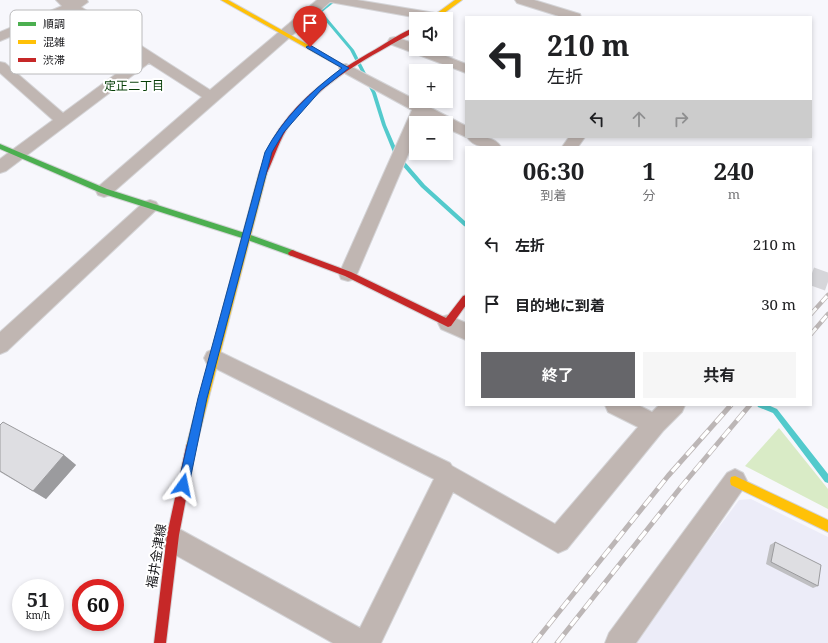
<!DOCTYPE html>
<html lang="ja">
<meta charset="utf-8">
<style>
body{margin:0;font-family:"Noto Serif","Noto Sans JP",serif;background:#f6f6f6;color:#202124;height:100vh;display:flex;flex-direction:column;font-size:15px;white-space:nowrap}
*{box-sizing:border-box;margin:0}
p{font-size:13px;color:#757577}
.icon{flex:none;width:22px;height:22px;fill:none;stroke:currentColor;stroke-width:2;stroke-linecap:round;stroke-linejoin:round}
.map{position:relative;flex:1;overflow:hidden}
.sheet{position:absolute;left:465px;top:146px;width:347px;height:260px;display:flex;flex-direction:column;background:#fff;border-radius:0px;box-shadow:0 2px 6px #0003}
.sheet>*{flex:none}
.guide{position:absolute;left:465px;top:16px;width:347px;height:122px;border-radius:0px;box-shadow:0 2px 6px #0003;background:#fff;color:#202124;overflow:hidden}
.controls{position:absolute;left:409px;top:12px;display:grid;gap:8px}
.controls a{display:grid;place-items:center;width:44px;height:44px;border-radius:0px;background:#fff;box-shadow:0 2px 6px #0003;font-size:20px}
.speed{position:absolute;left:12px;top:579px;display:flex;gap:8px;font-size:20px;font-weight:700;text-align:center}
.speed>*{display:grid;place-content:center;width:52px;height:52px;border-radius:50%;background:#fff;box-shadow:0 2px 6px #0003;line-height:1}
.speed small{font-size:10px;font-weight:400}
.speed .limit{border:6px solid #d22;background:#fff;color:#111}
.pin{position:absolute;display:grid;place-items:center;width:34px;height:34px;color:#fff;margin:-41px -17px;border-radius:50% 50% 50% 0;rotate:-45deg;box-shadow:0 0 4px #0007}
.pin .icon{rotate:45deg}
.me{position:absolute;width:44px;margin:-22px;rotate:12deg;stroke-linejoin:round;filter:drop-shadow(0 0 3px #0008)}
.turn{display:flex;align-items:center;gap:14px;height:84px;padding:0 16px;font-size:18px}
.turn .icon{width:52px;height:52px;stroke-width:2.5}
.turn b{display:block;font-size:28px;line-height:34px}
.lanes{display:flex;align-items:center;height:38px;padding:0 16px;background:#0003;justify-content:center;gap:20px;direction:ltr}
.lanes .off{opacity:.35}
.eta{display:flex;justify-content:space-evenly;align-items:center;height:68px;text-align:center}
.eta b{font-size:24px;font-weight:700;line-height:28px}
.button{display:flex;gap:8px;margin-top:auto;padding:8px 16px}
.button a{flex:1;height:46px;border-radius:0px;background:#66666a;color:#fff;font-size:16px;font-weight:700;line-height:46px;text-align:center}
.button a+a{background:#f6f6f6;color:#202124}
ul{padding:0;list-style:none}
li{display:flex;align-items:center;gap:12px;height:60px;padding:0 16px}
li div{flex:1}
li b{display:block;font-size:15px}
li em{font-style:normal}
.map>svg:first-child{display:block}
</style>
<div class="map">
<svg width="828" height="643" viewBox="0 0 828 643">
<rect width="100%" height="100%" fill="#f7f7fc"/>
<path fill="#ececf8" d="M751 499 828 537V643H633L739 500Z"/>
<path fill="#d9ebc6" d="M779 428 828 489V509L745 466Z"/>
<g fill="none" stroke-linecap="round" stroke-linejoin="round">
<path fill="#53cacc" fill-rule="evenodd" d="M333 0H337L322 12 354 50 376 93 386 125 399 155 425 185 466 222V227L464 226 421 187 395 157 382 125 372 93 350 50 318 12Z
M757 405H768L777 409 828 474V483L825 482 773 413 758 407Z"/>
<path stroke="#d6d6da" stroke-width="18" stroke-dasharray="18 10" stroke-linecap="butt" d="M811 276 828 282"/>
<defs>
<path id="street" d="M56 0H87L88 2 81 7 210 90 317 0H357L435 13 441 17 440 19H424L330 2 110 195 104 197 98 195 96 191 98 187 202 97 149 63 6 171 0 173V159L53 120 0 73V62L5 63 63 113 139 57 71 11 0 41V32L62 6Z
M515 0H534L580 14 581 17H562L517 3Z
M395 37 416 44V49H428L466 64V73L390 44 388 41 390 38Z
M346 64 466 126V137L446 128V123H437L425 116 422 123H416V136L357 274 355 279 348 281 341 279 339 274 412 110 341 71 339 68 341 65Z
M467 137C479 137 494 135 501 147 489 147 475 149 467 137Z
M569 137H585L578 147H562Z
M150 200 156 202 159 206 156 210 7 351 0 354V332L144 202Z
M448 315 466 323V340L441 329 438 323 441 317Z
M214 349 450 463 452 466 555 524 638 427 608 412 605 405H638L652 412 659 405H685L682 412 663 431 567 549 558 553 453 492 381 643H333L163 548 159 539 163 530 172 526 181 530 360 628 434 479 207 364 204 358 207 352Z
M735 469 743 473 747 481 743 489 636 643H605L609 633 727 473Z"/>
<path id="fast" d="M0 144 107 189 248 234 295 251 296 253 292 256 242 238 101 193 0 149Z"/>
<path id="slow" d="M221 0H228L349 68 344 69Z
M455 0H462L436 19H429Z
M263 170 267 173 196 447 195 450 191 452 187 450 186 447 259 173Z
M735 476 828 520V532L731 485 730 481 731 477Z"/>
<path id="jam" d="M416 27V31C371 56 322 80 291 123 279 139 275 157 266 175H260L259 173C263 164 266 153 270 144 294 100 333 73 376 49 388 42 402 32 416 27Z
M292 250 351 272 446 318 463 296 466 295V305L451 326 448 327 345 276 289 255 288 253Z
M191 442 195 444 196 447 179 535 166 643H154L167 535 186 447 187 444Z"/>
</defs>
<use href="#street" stroke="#d4d4d7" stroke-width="2"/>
<use href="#fast" stroke="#d4d4d7" stroke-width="2"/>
<use href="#slow" stroke="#d4d4d7" stroke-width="2"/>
<use href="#jam" stroke="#d4d4d7" stroke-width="2"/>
<use href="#street" fill="#c0b6b2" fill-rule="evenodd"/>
<use href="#fast" fill="#4caf50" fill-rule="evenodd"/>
<use href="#slow" fill="#ffc107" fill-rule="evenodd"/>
<use href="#jam" fill="#c62828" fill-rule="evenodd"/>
<defs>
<path id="rail-far1" d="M811 314 828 295
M811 334 828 314"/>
<path id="rail" d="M534 643 668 476 731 405
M557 643 681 487 750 405"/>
</defs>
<use href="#rail-far1" stroke="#bcb6b6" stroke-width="4.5"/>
<use href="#rail" stroke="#bcb6b6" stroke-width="5"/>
<use href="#rail-far1" stroke="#fff" stroke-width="3" stroke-dasharray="8" stroke-linecap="butt"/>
<use href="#rail" stroke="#fff" stroke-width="3.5" stroke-dasharray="11" stroke-linecap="butt"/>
</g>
<path fill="#bfbfc2" d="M0 425 64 455 76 465 46 499 0 472Z
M775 542 818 586 813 588 766 564 770 545Z"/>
<path fill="#9b9b9e" d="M64 455 76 465 46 499 33 491Z"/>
<path fill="#dedee2" stroke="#9b9b9e" d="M3 422 64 455 33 491 0 471V425Z
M775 542 821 565 818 586 771 562Z"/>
<path fill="#1a73e8" stroke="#114b97" d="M310 45 349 68 321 90 284 132 272 152 207 398 189 485 187 489 183 491 179 489 178 485 198 398 265 152C284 117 310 92 342 68L307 48 306 47Z"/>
<g text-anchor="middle" stroke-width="4" stroke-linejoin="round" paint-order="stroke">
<g font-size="12" fill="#063e07" stroke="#fff">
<text x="134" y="90">定正二丁目</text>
</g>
<g font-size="13" fill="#18181b" stroke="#fff">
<text transform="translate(156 556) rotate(-81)" y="5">福井金津線</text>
</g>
</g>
<rect x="10" y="10" width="132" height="64" rx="6" fill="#fff" stroke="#bababb" stroke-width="1"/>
<rect x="18" y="22" width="18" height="4" fill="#4caf50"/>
<rect x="18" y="40" width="18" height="4" fill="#ffc107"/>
<rect x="18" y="58" width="18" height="4" fill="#c62828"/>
<g font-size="11" fill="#18181b">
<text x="43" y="28">順調</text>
<text x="43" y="46">混雑</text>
<text x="43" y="64">渋滞</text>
</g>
</svg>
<div class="controls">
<a><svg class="icon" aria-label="sound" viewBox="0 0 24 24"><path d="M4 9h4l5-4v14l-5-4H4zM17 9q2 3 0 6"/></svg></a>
<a>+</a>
<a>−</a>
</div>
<div class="speed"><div>51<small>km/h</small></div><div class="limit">60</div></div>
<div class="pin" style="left:310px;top:47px;background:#d93025"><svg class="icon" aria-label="arrive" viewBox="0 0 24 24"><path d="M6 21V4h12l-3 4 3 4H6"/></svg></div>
<svg class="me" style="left:183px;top:485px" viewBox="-20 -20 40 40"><path d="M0-17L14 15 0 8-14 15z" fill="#1a73e8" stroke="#fff" stroke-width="4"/></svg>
<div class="guide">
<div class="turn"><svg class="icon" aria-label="left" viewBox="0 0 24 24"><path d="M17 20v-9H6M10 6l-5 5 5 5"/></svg><div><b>210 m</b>左折</div></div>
<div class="lanes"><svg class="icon" aria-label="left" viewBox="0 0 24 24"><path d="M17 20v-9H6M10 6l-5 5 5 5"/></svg><svg class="icon off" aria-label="ahead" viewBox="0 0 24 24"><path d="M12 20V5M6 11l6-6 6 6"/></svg><svg class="icon off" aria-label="right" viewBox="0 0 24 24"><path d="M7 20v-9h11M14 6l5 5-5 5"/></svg></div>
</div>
<section class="sheet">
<div class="eta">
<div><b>06:30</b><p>到着</p></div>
<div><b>1</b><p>分</p></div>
<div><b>240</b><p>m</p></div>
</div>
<ul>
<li><svg class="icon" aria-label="left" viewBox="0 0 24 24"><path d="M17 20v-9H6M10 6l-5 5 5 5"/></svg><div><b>左折</b></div><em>210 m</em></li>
<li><svg class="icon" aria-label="arrive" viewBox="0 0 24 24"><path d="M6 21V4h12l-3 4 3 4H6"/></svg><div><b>目的地に到着</b></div><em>30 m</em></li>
</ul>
<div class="button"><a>終了</a><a>共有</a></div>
</section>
</div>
